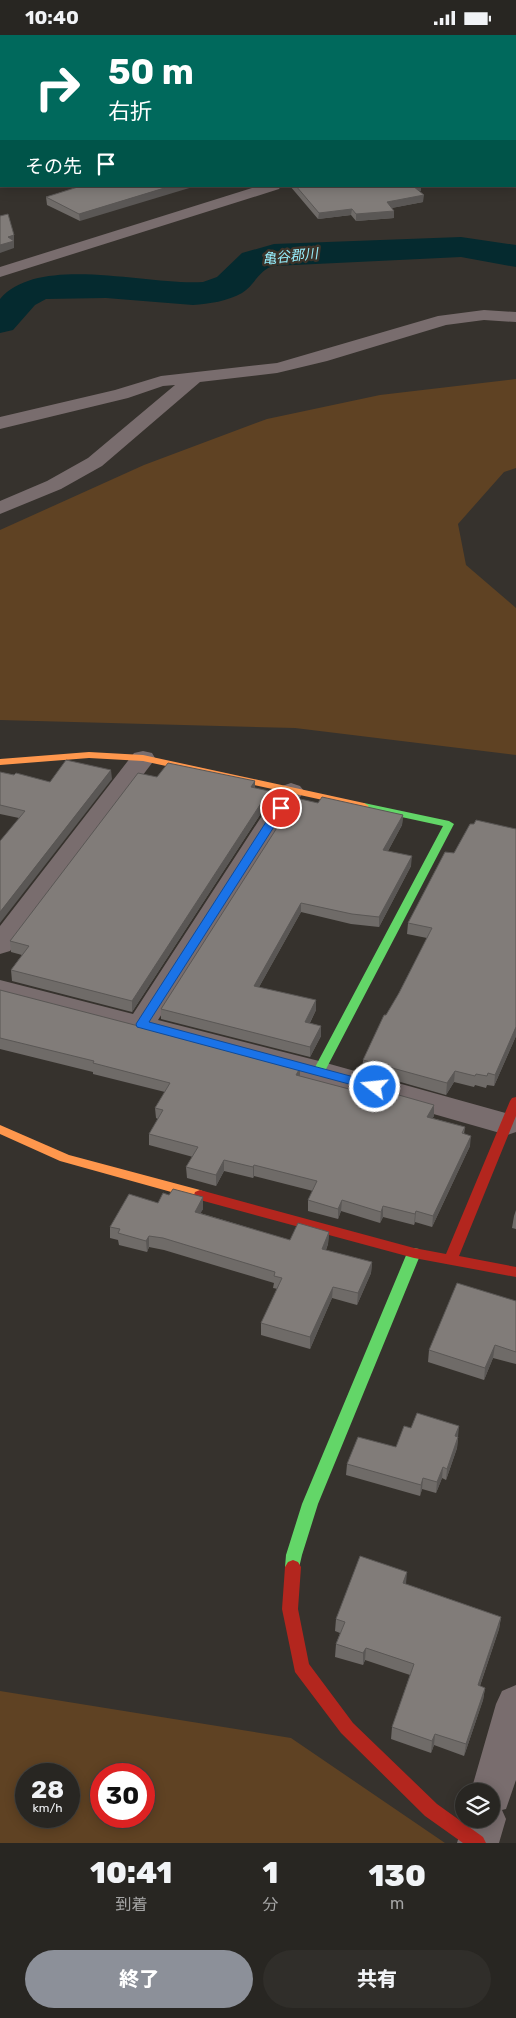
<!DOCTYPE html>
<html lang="ja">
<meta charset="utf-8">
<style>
body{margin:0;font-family:Rubik,"Noto Sans JP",sans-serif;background:#302e2a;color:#f1f3f6;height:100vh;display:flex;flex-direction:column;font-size:19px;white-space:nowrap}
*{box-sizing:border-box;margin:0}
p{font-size:16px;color:#a5a5a5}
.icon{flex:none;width:28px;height:28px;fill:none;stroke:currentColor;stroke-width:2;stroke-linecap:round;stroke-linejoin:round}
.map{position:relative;height:1808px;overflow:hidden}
.drawer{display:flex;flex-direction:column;background:#282622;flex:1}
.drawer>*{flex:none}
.banner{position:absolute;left:0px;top:0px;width:516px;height:152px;box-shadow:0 2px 12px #0003,0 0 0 1px #444340;background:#00695c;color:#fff;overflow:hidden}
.controls{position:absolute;left:455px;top:1748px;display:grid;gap:10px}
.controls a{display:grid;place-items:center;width:45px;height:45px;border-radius:50%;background:#282622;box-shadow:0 2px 12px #0003,0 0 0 1px #444340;font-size:25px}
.speed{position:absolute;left:15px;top:1728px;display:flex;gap:10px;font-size:25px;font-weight:700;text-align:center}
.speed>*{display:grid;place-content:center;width:65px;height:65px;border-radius:50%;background:#282622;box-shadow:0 2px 12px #0003,0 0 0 1px #444340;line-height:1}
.speed small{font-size:12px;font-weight:400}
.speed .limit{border:8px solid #d22;background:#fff;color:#111}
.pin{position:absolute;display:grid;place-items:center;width:42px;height:42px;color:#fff;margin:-21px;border:2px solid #fff;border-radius:50%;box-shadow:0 1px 5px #0007}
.me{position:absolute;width:55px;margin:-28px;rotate:286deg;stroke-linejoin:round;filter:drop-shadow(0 0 4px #0008)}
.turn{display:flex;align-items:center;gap:18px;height:105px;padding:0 25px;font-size:22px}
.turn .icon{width:65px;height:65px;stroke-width:2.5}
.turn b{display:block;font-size:35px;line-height:42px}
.then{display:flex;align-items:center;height:48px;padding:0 25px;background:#0003;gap:10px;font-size:19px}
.eta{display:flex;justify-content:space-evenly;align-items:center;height:85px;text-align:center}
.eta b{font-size:30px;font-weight:800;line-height:35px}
.action{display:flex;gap:10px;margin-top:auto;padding:10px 25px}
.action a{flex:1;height:58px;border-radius:30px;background:#8c9099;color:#fff;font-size:20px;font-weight:800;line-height:58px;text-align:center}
.action a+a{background:#302e2a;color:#f1f3f6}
.status{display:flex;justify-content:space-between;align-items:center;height:35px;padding:0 25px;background:#282622;direction:ltr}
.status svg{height:14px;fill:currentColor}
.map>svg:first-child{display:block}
</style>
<div class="status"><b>10:40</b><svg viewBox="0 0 49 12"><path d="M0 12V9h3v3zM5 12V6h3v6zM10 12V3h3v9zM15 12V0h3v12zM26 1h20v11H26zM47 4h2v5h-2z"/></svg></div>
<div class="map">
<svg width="516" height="1808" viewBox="0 0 516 1808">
<rect width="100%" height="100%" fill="#36322d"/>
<path fill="#5f4223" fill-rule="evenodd" d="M516 344V433L504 437 458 489 466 530 516 573V720L295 693 0 685V495L144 430 267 384 380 360Z
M0 1656 291 1703 445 1808H0ZM26 1739H69V1781H26ZM101 1739H144V1781H101Z"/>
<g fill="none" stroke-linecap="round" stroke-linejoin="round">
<path fill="#052a2f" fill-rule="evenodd" d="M461 202 516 210V232L461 222 274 231C259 234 255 250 242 258 228 266 209 269 193 270L106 263 46 264 35 270 13 295 0 298V264C39 218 149 251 203 247L217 242 242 218 274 209Z"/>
<path fill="#796d6e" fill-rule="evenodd" d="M0 1H1V9H0Z
M0 101H1V109H0Z
M515 114H516V122H515Z
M258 151H281L279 154 0 242V232Z
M484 275 516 277V287L484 285 446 290 327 326 277 338 200 347 102 431 61 454 0 479V466L47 446 88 423 175 350 163 351 128 363 0 394V382L115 355 161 341 277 328 438 281Z
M143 716 152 718 155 723 152 728 10 916 0 919V891L134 718Z
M291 748 300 751 304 756 158 985 319 1026 516 1081V1097L507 1100 318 1046 0 963V945L133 979 278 756 282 751Z
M516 1650V1745L506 1774 502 1775 506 1784 499 1808H457L464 1784H491V1756H471L496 1669 502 1656Z"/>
<path fill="#63d668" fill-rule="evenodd" d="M364 768 449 786 454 789 325 1036 323 1039H315L313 1036 443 791 360 773 359 771 360 769Z
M414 1213 419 1214 421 1218 318 1469 302 1520 298 1537 293 1539 288 1537 285 1532 286 1520 302 1469 407 1218 409 1214Z"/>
<path fill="#ff974d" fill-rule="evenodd" d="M89 717 143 720 364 768 369 771 364 774 143 726 89 723 0 730V724Z
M0 1090 69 1120 200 1155 205 1157 206 1160 205 1163 200 1165 60 1126 0 1099Z"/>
<path fill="#b3261e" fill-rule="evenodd" d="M516 1062V1081L459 1221 516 1232V1242L414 1223 200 1165 195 1163 194 1160 195 1157 200 1155 414 1213 446 1219 510 1066 512 1063Z
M293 1525 298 1527 301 1532 298 1574 309 1629 353 1688 437 1769 483 1802 486 1808H463L425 1781 341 1698 295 1637 282 1574 285 1532 288 1527Z"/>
</g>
<path fill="#6f6b68" d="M81 151 80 186 47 170 46 162Z
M290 151H421V156H419L423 167 391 173 394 176V183L356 186 351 180 318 184Z
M0 737 50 747 112 744 19 783 0 779Z
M157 742 255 746V753L269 756V766L132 977 12 946 11 935 22 920 11 917 10 906Z
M318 768 403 780 402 790 388 816 411 831 379 892 351 889 301 877 259 952 316 975 310 988 321 991V1001L310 1022 161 984V974Z
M445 817 516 1001 494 1051 487 1050 486 1053 475 1050 474 1052 454 1047 446 1060 362 1036 363 1025 399 958 427 903 407 899 408 888Z
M0 955 300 1033V1041L349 1054 434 1070V1081L432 1083 465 1092 464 1099 470 1111 432 1192 415 1187 414 1190 383 1182 380 1188 341 1176 338 1184 308 1176V1165L313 1156 254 1141 253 1143 224 1136 216 1151 187 1143 186 1132 193 1122 149 1110V1099L158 1084 156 1083 155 1073 165 1057 93 1039V1037L0 1014Z
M169 1160 203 1162V1174L200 1178 290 1205 329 1197 328 1209 326 1215 372 1227 371 1238 357 1270 332 1263 310 1314 261 1300V1288L278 1254 273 1253 274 1248 164 1215 149 1212 147 1217 119 1210 118 1205 110 1203V1192L158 1168Z
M516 1175V1194L512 1193 514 1181Z
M516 1266V1329L493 1323 484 1345 428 1327 429 1315Z
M411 1393 458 1402 457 1413 446 1445 442 1443 436 1458 422 1454 420 1461 346 1440 347 1429 396 1412Z
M406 1549 501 1582 499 1594 480 1651 485 1653 483 1665 464 1721 434 1710 431 1718 391 1704 392 1692 410 1640 365 1625 363 1630 335 1622 336 1609 340 1598 335 1596 336 1584Z"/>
<path fill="#5a5755" d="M171 151H196L80 186 79 179Z
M412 151H421V156L412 157Z
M424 160 423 167 387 174V167Z
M352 174 351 180 318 184 319 178Z
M394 176V183L356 186V179Z
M14 200V213L0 218V210L8 202Z
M111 735 112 744 0 888V877Z
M255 746V757L251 752Z
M269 756V766L132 977V966Z
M403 780 402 790 383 825V815Z
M412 821 411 831 379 892V882Z
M301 868V877L254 961V951Z
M316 965V975L305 997V987Z
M321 991V1001L310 1022V1012Z
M516 992V1001L494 1051 495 1040Z
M300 1033V1043L296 1040Z
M455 1036 454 1047 446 1060 447 1048Z
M434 1070V1081L427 1093V1082Z
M471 1101 470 1111 432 1192 433 1181Z
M224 1125V1136L216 1151V1140Z
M254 1130V1141L253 1143V1132Z
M203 1162V1174L195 1188V1177Z
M342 1165 341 1176 338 1184V1174Z
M383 1171V1182L380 1188 381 1177Z
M416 1176 415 1187 414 1190 415 1179Z
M329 1197 328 1209 322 1225V1214Z
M149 1201V1212L147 1217 146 1206Z
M372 1227 371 1238 357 1270 358 1258Z
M333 1252 332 1263 310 1314V1302Z
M495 1310 493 1323 484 1345 485 1333Z
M459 1391 458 1402 454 1412 455 1401Z
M458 1402 457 1413 446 1445 447 1434Z
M443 1432 442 1443 436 1458 437 1447Z
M423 1443 422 1454 420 1461 421 1450Z
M407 1537 406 1549 403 1548Z
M501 1582 499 1594 476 1662 478 1650Z
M366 1613 365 1625 363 1630V1618Z
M485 1653 483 1665 464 1721 466 1709Z
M435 1699 434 1710 431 1718 432 1706Z"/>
<path fill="#817c79" stroke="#5a5755" d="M515 4H516V24L515 23Z
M515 25H516V51H515Z
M81 151H171L79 179 46 162Z
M296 151H413L424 160 387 167 394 176 356 179 352 174 319 178Z
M8 179 14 200 8 202 14 206 0 210V181Z
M66 725 111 735 0 877V806L25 776 0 770V737L14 740 16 738 50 747Z
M168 728 255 746 251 752 269 756 132 966 11 935 29 911 10 906 138 738 157 742Z
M322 762 403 780 383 815 412 821 379 882 352 879 301 868 254 951 316 965 305 987 321 991 310 1012 161 974 296 763 318 768Z
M476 785 516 794V992L495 1040 488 1038 487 1041 476 1039 475 1041 455 1036 447 1048 363 1025 384 980H386L399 958 432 893 408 888 445 817 454 818 470 789H474Z
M0 955 300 1033 296 1040 349 1054 353 1047 434 1070 427 1082 465 1092 462 1098 471 1101 433 1181 416 1176 415 1179 383 1171 381 1177 342 1165 338 1174 308 1165 317 1146 254 1130 253 1132 224 1125 216 1140 186 1132 198 1112 149 1099 163 1075 155 1073 170 1048 93 1028 94 1026 0 1003Z
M173 1154 203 1162 195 1177 290 1205 298 1188 329 1197 322 1214 372 1227 358 1258 333 1252 310 1302 261 1288 282 1243 274 1241 275 1237 163 1203 149 1201 146 1206 118 1198 120 1194 110 1192 129 1159 158 1168 163 1158 169 1160Z
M457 1248 516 1266V1317L495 1310 485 1333 429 1315Z
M417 1378 459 1391 455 1401 458 1402 447 1434 443 1432 437 1447 423 1443 421 1450 347 1429 358 1402 396 1412 404 1391 411 1393Z
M360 1521 407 1537 403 1548 501 1582 478 1650 485 1653 466 1709 435 1699 432 1706 392 1692 414 1629 366 1613 363 1618 336 1609 345 1587 336 1584Z"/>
<path fill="#1a73e8" stroke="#114b97" d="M281 769 286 773 149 987 380 1049 382 1052 380 1055 375 1056 137 992 136 989 275 773Z"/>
<g text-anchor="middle" stroke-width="5" stroke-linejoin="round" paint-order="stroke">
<g font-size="14" font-style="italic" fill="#96edfb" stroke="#3a3229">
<text transform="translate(290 221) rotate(-6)" y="5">亀谷郡川</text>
</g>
</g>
</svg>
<div class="controls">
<a><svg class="icon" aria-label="layers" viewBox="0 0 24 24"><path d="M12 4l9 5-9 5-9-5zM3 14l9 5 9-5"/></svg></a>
</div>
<div class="speed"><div>28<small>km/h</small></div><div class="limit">30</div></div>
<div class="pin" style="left:281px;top:773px;background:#d93025"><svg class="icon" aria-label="arrive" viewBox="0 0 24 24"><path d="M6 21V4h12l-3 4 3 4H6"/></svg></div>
<svg class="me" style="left:375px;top:1052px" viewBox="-20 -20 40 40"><circle r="17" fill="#1a73e8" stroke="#fff" stroke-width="3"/><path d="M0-11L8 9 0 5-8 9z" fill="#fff"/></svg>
<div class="banner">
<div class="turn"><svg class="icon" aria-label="right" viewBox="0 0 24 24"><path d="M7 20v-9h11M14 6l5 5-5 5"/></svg><div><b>50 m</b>右折</div></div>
<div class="then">その先<svg class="icon" aria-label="arrive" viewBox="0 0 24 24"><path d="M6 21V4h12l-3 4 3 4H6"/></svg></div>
</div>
</div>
<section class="drawer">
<div class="eta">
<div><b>10:41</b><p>到着</p></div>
<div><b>1</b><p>分</p></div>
<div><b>130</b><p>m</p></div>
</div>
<div class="action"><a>終了</a><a>共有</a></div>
</section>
